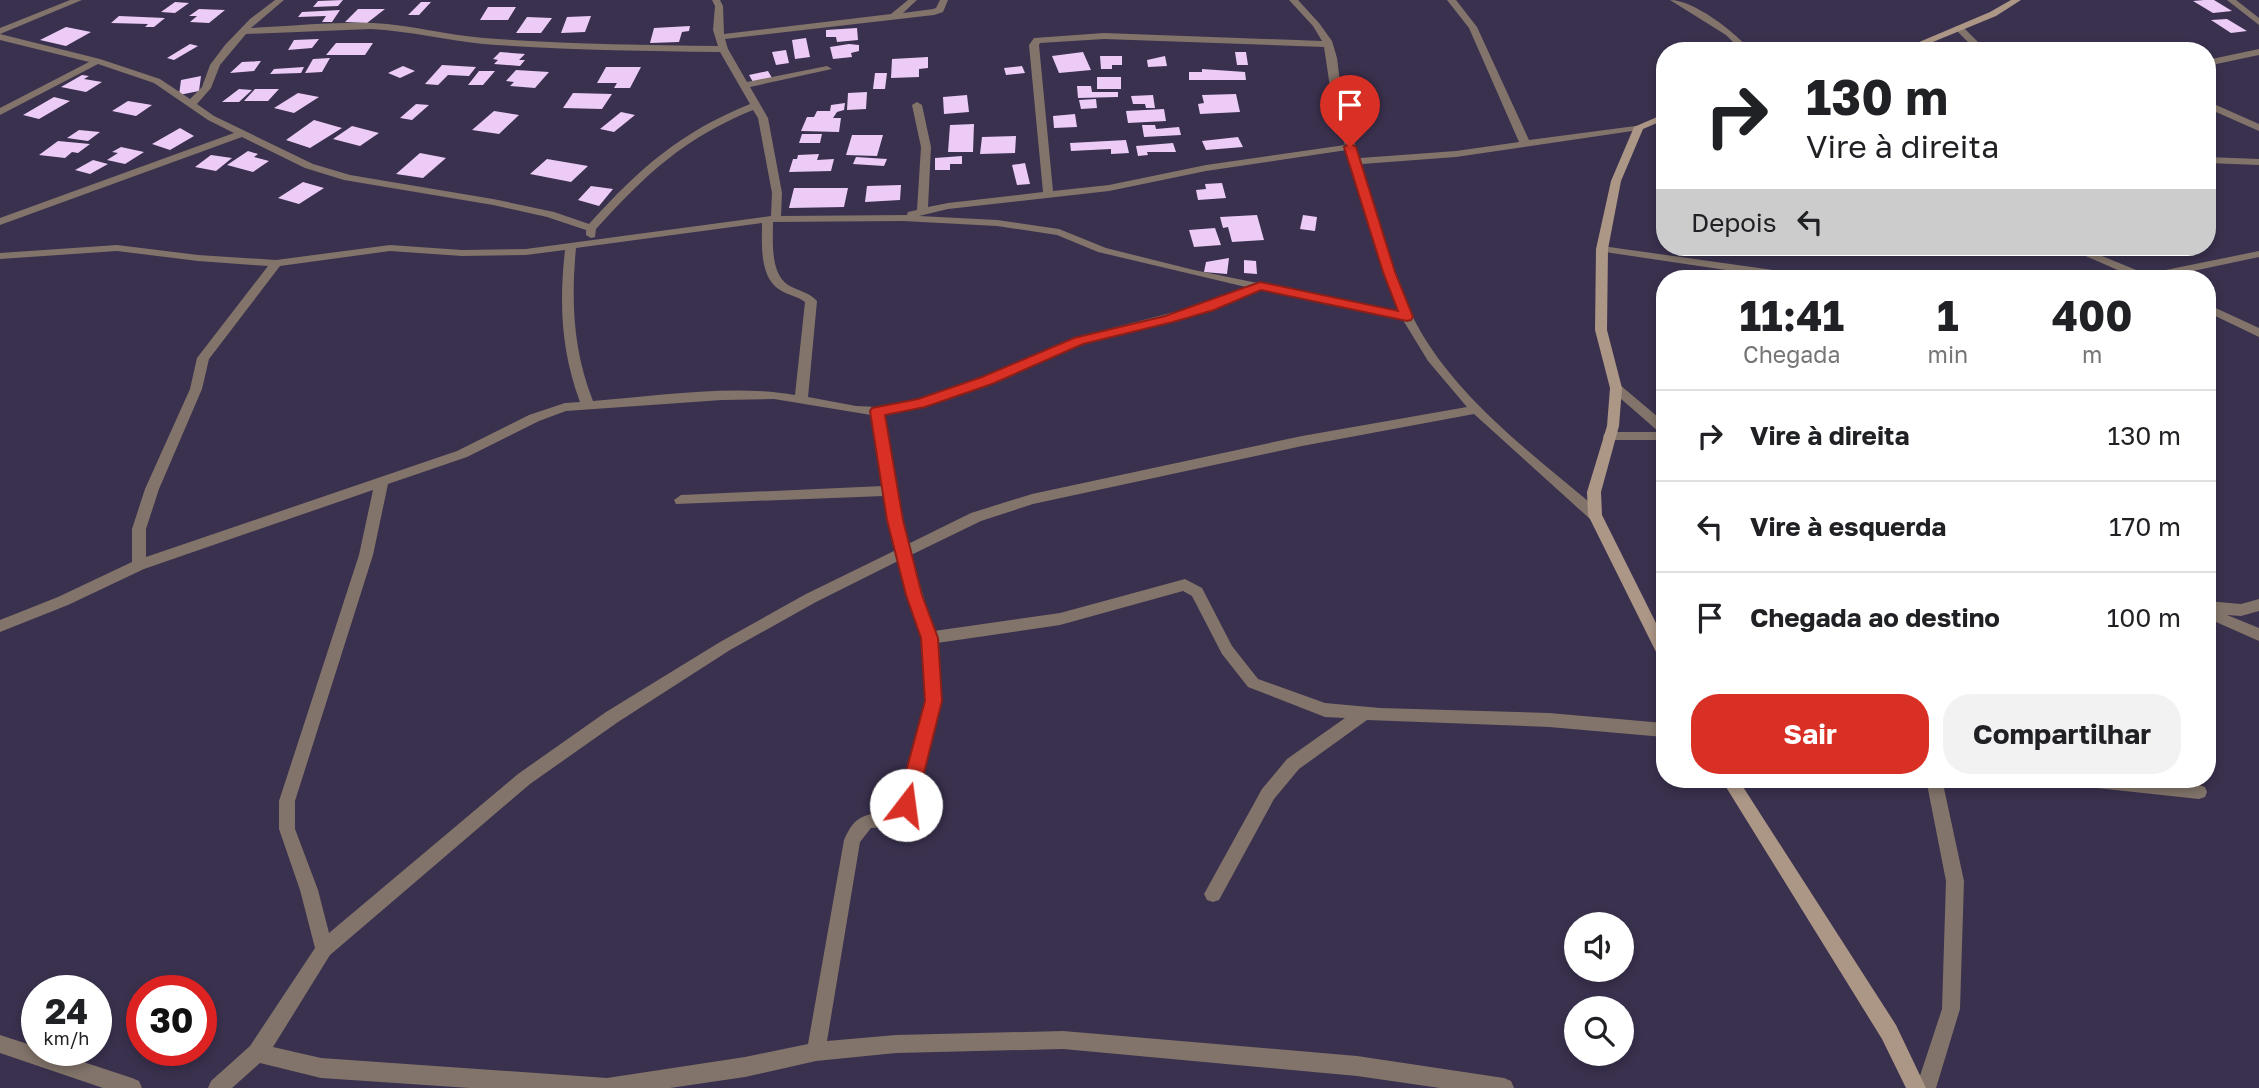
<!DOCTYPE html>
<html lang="pt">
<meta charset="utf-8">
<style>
body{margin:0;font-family:"Golos Text",sans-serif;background:#f2f2f2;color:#202124;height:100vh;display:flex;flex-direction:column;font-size:26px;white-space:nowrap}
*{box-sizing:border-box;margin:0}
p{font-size:23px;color:#757577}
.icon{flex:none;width:38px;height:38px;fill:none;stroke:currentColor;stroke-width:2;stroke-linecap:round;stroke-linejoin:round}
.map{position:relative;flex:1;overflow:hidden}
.side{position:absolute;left:1656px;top:270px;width:560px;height:518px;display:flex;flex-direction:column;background:#fff;border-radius:28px;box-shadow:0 4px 10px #0003}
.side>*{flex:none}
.hud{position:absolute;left:1656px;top:42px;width:560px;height:214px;border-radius:28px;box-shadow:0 4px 10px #0003;background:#fff;color:#202124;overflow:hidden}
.tools{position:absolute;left:1564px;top:912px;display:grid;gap:14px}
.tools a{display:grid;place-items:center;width:70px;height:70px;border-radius:50%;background:#fff;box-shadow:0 4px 10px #0003;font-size:35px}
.speed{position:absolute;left:21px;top:975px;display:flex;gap:14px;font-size:35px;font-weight:700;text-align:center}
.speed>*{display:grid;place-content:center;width:91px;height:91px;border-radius:50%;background:#fff;box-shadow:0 4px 10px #0003;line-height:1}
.speed small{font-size:18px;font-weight:400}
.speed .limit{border:10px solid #d22;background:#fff;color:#111}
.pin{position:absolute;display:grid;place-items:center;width:60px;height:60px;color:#fff;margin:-72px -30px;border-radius:50% 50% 50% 0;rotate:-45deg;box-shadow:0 0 7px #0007}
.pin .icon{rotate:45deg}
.me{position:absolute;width:77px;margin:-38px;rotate:15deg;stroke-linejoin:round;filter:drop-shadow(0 0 5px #0008)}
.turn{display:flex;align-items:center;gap:24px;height:147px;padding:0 35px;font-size:32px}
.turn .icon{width:91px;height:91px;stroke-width:2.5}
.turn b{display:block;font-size:49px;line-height:60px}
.then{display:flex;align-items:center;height:66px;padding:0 35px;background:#0003;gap:14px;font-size:26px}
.eta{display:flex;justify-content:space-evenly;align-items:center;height:119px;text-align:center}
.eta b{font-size:42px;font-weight:700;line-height:49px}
.button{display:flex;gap:14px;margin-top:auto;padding:14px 35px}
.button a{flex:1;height:80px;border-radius:28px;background:#d93025;color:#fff;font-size:28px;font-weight:700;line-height:80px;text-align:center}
.button a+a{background:#f2f2f2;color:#202124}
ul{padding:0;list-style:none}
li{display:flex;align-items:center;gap:21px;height:91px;padding:0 35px;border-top:2px solid #e0e0e0}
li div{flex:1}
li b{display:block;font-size:26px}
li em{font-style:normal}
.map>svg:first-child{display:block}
</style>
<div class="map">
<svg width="2259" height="1088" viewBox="0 0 2259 1088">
<rect width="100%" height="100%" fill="#3a314e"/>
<path fill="#ecccf6" d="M343 0 338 6 313 7 318 1Z
M2204 0H2214L2232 11 2213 13 2193 1Z
M175 2 189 3 175 13 161 12Z
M421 2H431L419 15H408Z
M488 7H516L508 20H480Z
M199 9 225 10 209 23 190 22 197 16H189Z
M358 9H385L367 23 345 22Z
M340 10 332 22H322L326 16 298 17 302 12Z
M119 16 165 18 154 27H145L148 24 111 23Z
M591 16 585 32 561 33 567 17Z
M527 17 552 18 541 33H516Z
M2227 19 2247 31 2231 33 2211 20Z
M690 26 689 31 682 32 679 42 650 43 654 28Z
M66 27 91 32 66 46 40 40Z
M857 28 858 40 837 42 836 37H826V30Z
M806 38 810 57 795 59 792 40Z
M319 39 312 48 288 50 294 40Z
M336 43H373L365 55H326Z
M190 44 198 46 174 60 167 58Z
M849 44 859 45V51L851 53 852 57 833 59 830 47Z
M786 50 789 63 776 65 772 52Z
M500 52 525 54 519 60H525L520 66 494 64 498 60 493 59Z
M1083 52 1091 70 1059 73 1052 56Z
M1235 52H1246L1248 65H1237Z
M1100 56H1122V65H1112V69H1101Z
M1165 56 1167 66 1148 67 1147 60Z
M928 57V68L919 69V77L891 78 892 59Z
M330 58 322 72 305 73 313 59Z
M261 61 254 71 230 73 242 62Z
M442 65 476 67 469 76 448 75 438 85 425 84Z
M403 66 415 71 400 78 388 73Z
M1022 66 1025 73 1006 75 1004 68Z
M304 67 301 73 270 74 274 69Z
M606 67H641L630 88H614L617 83H597Z
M1202 69 1245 72 1246 80H1189V72H1202Z
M516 70 549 72 535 88 510 86 514 82 506 81Z
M479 71H495L483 85H468Z
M768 71 772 78 753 82 749 75Z
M875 73H887L885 89H873Z
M82 75 89 76 84 79 102 82 86 92 61 87Z
M201 76 199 91 179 95 181 80Z
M1097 77H1121V89H1097Z
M1077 86H1091L1092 92H1118V97L1078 98Z
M239 89 252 90 239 102H222Z
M255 89H279L268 101H244Z
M867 92 866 109 847 110 848 93Z
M298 93 319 97 294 113 274 108Z
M573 93 612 94 602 109 563 108Z
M1236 94 1240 112 1200 114 1198 104 1204 103 1202 95Z
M967 95 969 112 944 114 943 97Z
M1153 95 1155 108H1146L1145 104H1133L1131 96Z
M54 97 70 101 39 119 23 115Z
M1096 99 1097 108 1081 109 1079 100Z
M128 101 152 105 136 116 112 111Z
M845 103 844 110 837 112 833 118H841L839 132 801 131 807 117H814L817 111H830L831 105Z
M416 104 429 105 412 120 400 118Z
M1164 109 1166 121 1128 123 1126 111Z
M494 111 519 115 499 134 472 130Z
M621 112 635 115 614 132 600 129Z
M1075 114 1077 127 1054 128 1053 116Z
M314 120 342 128 310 148 286 140Z
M974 124 973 152H948L950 125Z
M1142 125H1155L1156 129 1179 127 1181 135 1144 137Z
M352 126 379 133 360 146 333 139Z
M180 128 194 136 170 150 152 144Z
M79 130 100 132 88 141 67 138Z
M802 134H822L820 143H799Z
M852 135H883L877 156 846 155Z
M1016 136 1015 153 980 154 982 137Z
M1238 137 1243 147 1206 150 1202 141Z
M1126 140 1129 153 1111 154V149L1071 151 1070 143Z
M58 141 90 144 78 153 72 152 65 158 39 155Z
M1173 143 1176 152H1147L1148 155 1138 156 1136 146Z
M121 147 144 152 125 164 107 160 118 153 112 152Z
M248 151 258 154 254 157 269 161 253 172 227 165Z
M420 153 446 158 423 178 396 174Z
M819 154 817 160 834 159 831 171 789 172 793 159H797L798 155Z
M211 155 232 158 216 171 195 167Z
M962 156V164H950V170H935V158Z
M856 157 887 159 884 166 853 164Z
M547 159 588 166 571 182 530 174Z
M93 160 108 164 90 174 75 170Z
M1025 163 1030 184 1017 185 1012 165Z
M303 182 324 188 299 204 278 198Z
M1222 183 1226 198 1198 200 1196 190 1206 189 1205 184Z
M901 185 900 200 865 202 867 186Z
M591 186 613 189 599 206 578 200Z
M794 188H848L844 207 789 208Z
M1257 215 1264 240 1232 242 1228 227 1223 228 1220 217Z
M1303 215 1317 217 1315 231 1300 229Z
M1215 228 1221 245 1194 247 1189 230Z
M1229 258 1227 274 1204 272 1206 262Z
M1244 260 1256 261 1257 274 1244 273Z"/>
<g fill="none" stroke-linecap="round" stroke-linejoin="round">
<path fill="#82746a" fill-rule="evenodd" d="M70 0H82L0 34V28Z
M275 0H284L251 28C292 26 333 22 373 23 411 25 447 35 484 38 562 44 640 45 718 46L713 30 715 6 712 0H720L723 6 724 34 891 14 908 0H917L903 13 933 9 936 8 940 0H948L943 12 934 15 725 39 728 49 747 82 827 66 832 69 750 87 768 118 782 193 781 216 907 215 908 212 917 210 921 147 912 105 917 102 922 105 931 147 928 207 948 203 1043 192 1029 45 1034 38 1104 33 1322 41 1313 26 1289 0H1298L1319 23 1332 41 1337 58 1344 114 1360 158 1456 151 1519 142 1469 28 1447 0H1456L1477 27 1529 140 1643 125V129L1639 130 1456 157 1362 164C1377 218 1390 275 1417 325 1457 399 1537 458 1600 511L1602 515 1600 519H1590L1474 414 1302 446 1033 504 981 521 911 555 934 631 1060 613 1185 579 1202 588 1232 646 1258 679 1325 703 1380 708 1549 713 1664 723V737L1549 727 1367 720 1299 769 1274 799 1219 900 1213 902 1207 900 1204 894 1262 789 1287 759 1345 718 1325 717 1248 687 1222 654 1192 596 1183 591 1060 625 937 643 941 701 914 805C903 828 894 826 871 828L860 842 827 1041 896 1035 1063 1031 1357 1056 1504 1078 1511 1081 1514 1088H1440L1357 1076 1063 1049 896 1053 816 1061 745 1077 670 1088H470L321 1078 260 1063 232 1088H208L211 1081 250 1046 315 948 300 890 279 829V801L359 555 373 490 144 569 68 605 0 632V620L58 597 132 562V529L145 489 190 389 197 358 268 266 198 261 117 251 0 259V253L117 245 198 255 276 260 390 245 462 250 526 249 771 216 772 193 758 118 753 110C684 138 646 174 596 229L595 237 591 238 586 235V230L547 217 493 205 344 180 305 168 242 137 0 225V218L234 133 208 120 154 83 98 64 0 115V108L89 62 0 40V34L100 59 160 79 190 99 202 87 210 65 225 45 250 19ZM371 29C409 31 445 40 483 44 562 50 641 51 720 52L750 104C679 133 640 168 589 224L554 212 493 199 350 175 313 164 214 116 197 104 211 88 220 65 246 34ZM1104 39 1324 47 1334 114 1345 145 1206 165 1109 185 1053 191 1039 45 1040 43ZM1347 150 1380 263 1399 312 1194 270 1106 248 1059 229 997 220 919 216 948 209 1109 191 1206 171ZM903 221 997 226 1057 235 1098 252 1246 287 1205 304 1074 338 983 377 918 399 877 407 856 406 808 397 817 301C809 292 798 291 788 285 770 273 773 241 773 222ZM762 223C762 244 759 277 780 290 788 295 797 296 805 302L795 395C735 384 654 396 593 401 573 350 571 302 576 248ZM565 250C559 303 561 351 580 402L565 403 529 415 457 451 146 557V529L159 489 202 389 209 359 280 266 390 251 462 256 526 255ZM1260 290 1403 320 1428 361 1467 407 1302 436 1032 494 971 513 908 544 884 414 924 406 991 383 1082 344 1213 310ZM774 399 871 415 883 486 681 495 674 500 676 504 884 496 896 550 806 594 720 642 606 712 518 774 329 933 318 890 295 829V801L373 555 388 484 467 457 539 421 566 411 722 400ZM898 561 922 638 925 701 898 803 890 812C864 814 855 815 844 840L808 1044 745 1057 607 1078 321 1058 273 1047 330 955 530 784 618 722 730 650 816 602Z
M1670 0C1694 0 1735 32 1751 51H1742L1726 35Z
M2227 0H2236L2259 18V25Z
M1956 26H1962L1987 51H1977L1956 30Z
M2259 49V55L2207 66V60Z
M2207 101 2259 124V131L2207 108Z
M2207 157 2259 159V165L2207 163Z
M1602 246 1802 274 1808 278H1780L1598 251 1596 249Z
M2065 247H2080L2146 274 2259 251V257L2160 278H2136Z
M2207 304 2259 328V337L2207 312Z
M1616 384 1620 385 1664 422V440H1604L1603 437 1604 434 1609 432H1659L1612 391 1610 388 1612 385Z
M2259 599V611L2241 616 2227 615 2259 628V641L2207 618V601L2241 604Z
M1926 779H1942L1964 881 1960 1009 1936 1088H1916L1942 1009 1946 881Z
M2070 779H2143L2199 785 2205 787 2207 792 2205 797 2199 799 2078 786 2072 784Z
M0 1035 37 1047V1050H47L132 1078 139 1081 142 1088H103L0 1053Z"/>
<path fill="#ac9686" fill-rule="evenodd" d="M2011 0H2021L1996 16 1911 51H1898L1990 12Z
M1664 114V120L1643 129 1621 181 1608 249 1607 330 1622 388 1619 426 1601 492 1602 515 1664 639V660L1659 658 1588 515 1587 492 1607 426 1610 388 1595 330 1596 249 1611 181 1634 127Z
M1721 779H1738L1896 1025 1926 1088H1906L1882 1039Z"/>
</g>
<path fill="#d93025" stroke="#8d1f18" stroke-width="2" d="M1350 143 1356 147 1395 272 1413 317 1411 320 1407 321 1261 290 1214 310 1173 322 1083 344 992 384 925 407 885 415 903 520 922 595 938 638 942 701 916 805 913 811 906 814 900 811 897 805 925 701 921 638 906 595 887 520 870 411 872 408 918 399 982 377 1074 338 1165 316 1260 282 1398 311 1383 272 1344 147Z"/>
</svg>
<div class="tools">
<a><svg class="icon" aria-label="sound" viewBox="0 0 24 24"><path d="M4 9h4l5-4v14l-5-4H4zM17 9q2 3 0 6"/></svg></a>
<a><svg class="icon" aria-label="search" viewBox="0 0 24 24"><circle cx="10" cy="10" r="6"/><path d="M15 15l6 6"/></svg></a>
</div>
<div class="speed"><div>24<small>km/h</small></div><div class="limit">30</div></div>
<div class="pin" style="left:1350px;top:147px;background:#d93025"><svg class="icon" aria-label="arrive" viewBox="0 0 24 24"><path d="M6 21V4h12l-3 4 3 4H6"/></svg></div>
<svg class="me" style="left:906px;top:805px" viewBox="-20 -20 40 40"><circle r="19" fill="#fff"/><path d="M0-13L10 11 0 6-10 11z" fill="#d93025"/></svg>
<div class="hud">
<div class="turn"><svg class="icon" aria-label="right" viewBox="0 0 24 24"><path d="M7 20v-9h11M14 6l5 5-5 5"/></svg><div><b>130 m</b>Vire à direita</div></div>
<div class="then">Depois<svg class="icon" aria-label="left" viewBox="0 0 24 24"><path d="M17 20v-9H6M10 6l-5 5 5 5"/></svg></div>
</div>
<section class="side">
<div class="eta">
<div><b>11:41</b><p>Chegada</p></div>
<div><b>1</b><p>min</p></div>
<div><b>400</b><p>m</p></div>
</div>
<ul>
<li><svg class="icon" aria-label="right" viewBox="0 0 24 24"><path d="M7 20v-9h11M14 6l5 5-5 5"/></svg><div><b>Vire à direita</b></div><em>130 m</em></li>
<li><svg class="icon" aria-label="left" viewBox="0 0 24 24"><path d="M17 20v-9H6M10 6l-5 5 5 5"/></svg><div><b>Vire à esquerda</b></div><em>170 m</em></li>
<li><svg class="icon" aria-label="arrive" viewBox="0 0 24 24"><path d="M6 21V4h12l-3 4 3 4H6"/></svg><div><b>Chegada ao destino</b></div><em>100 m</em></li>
</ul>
<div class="button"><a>Sair</a><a>Compartilhar</a></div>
</section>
</div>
